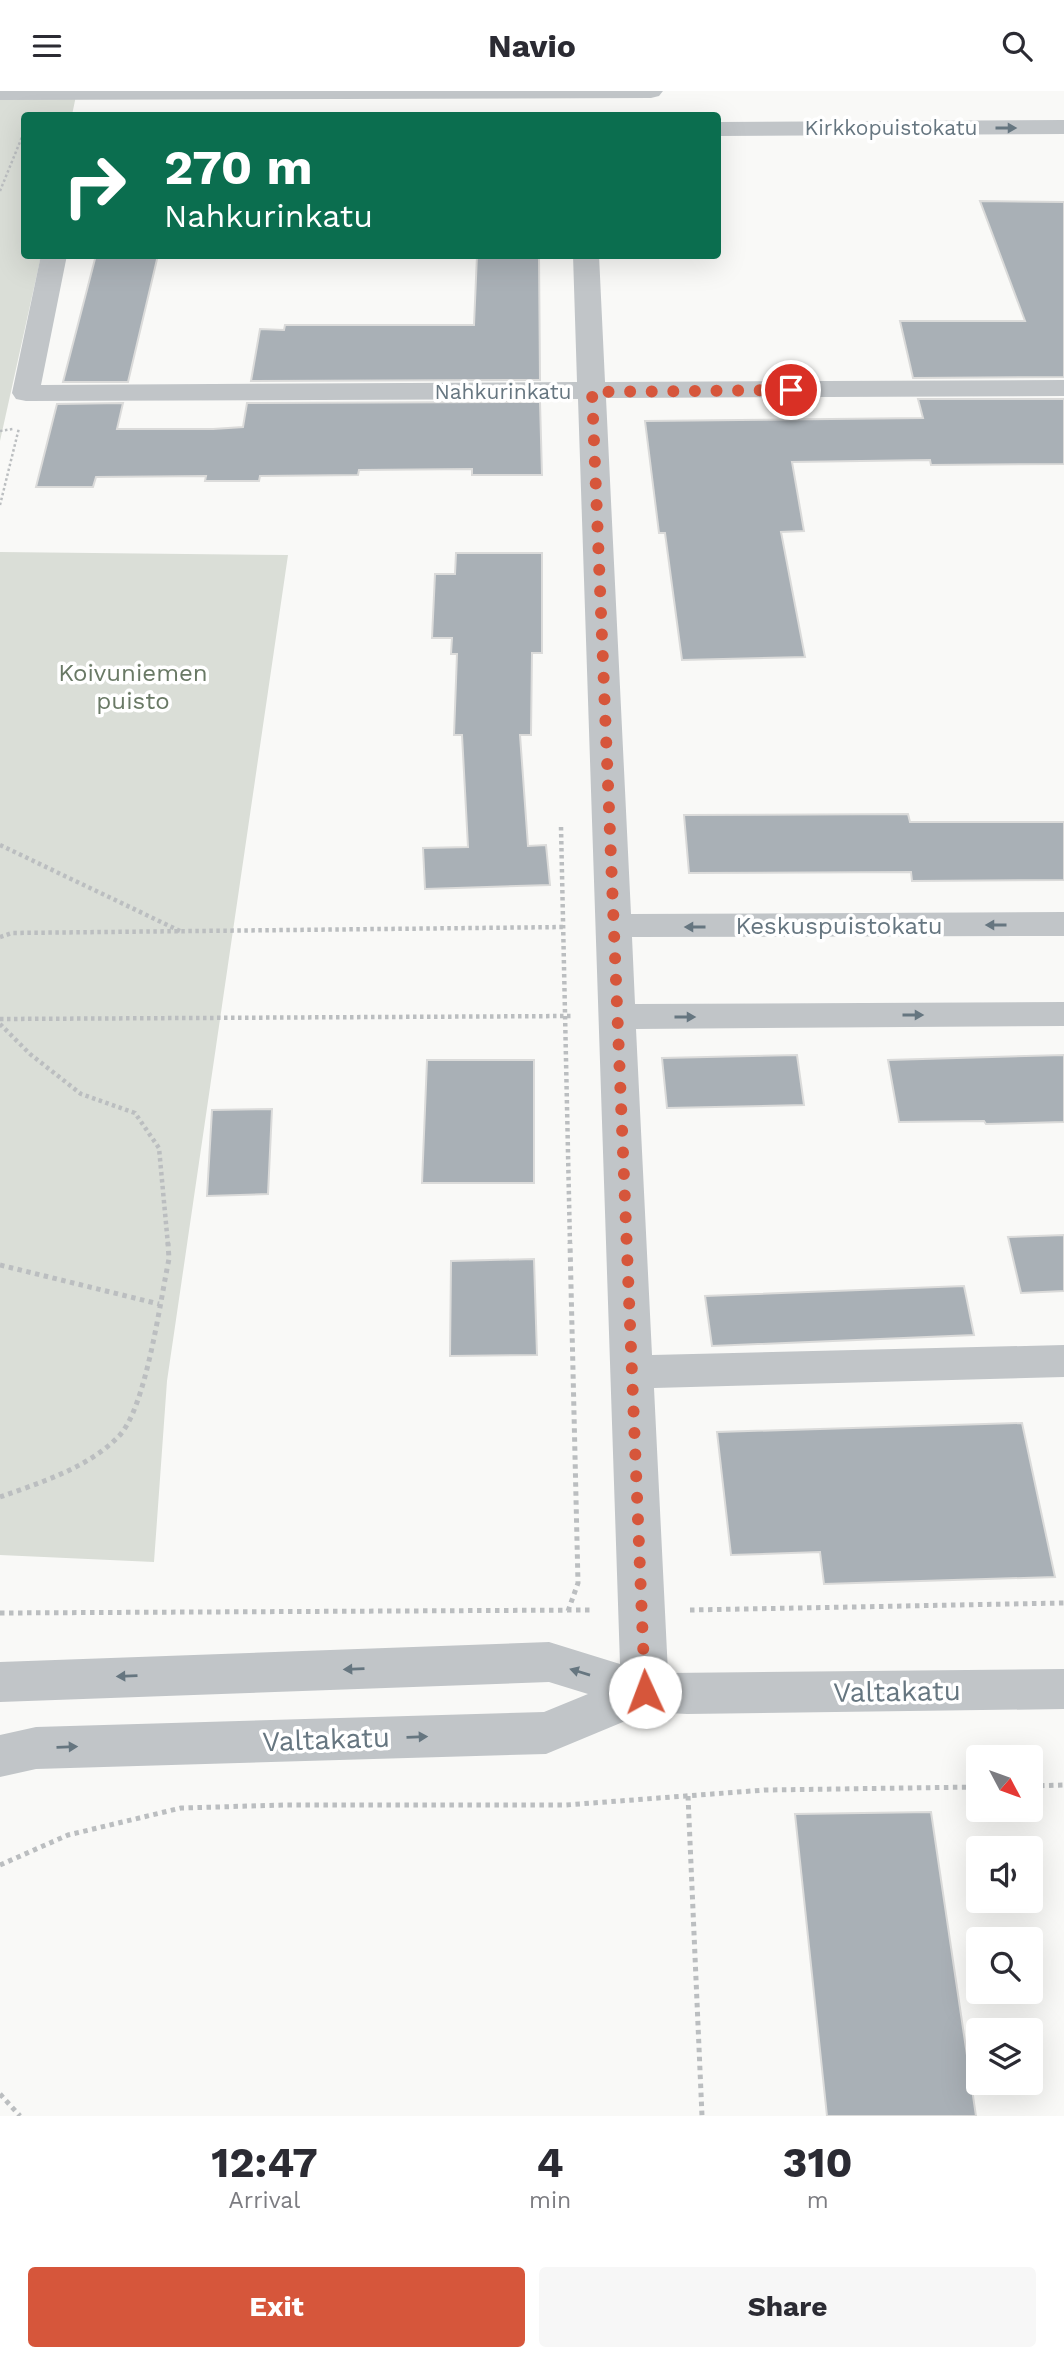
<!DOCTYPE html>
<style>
body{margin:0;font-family:"Work Sans",sans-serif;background:#f7f7f7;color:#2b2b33;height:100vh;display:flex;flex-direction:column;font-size:26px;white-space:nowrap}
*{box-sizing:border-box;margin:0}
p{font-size:23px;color:#7c7c81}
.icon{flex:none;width:38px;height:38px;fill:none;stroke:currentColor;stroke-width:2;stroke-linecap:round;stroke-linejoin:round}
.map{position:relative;height:2025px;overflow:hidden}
.sheet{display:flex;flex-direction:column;background:#fff;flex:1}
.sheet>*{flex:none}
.hud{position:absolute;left:21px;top:21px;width:700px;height:147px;border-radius:7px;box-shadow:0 7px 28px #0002;background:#0b6e4f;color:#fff;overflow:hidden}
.needle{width:46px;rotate:131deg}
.tools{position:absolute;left:966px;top:1654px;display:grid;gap:14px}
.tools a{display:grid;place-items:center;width:77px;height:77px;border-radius:7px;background:#fff;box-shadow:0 7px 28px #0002;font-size:35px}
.pin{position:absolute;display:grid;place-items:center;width:60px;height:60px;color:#fff;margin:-30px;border:4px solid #fff;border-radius:50%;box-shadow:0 2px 7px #0007}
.me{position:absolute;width:77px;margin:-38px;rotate:358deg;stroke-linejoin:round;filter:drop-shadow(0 0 5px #0008)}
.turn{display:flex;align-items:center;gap:24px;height:147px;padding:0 28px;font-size:32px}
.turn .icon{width:91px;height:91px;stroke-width:2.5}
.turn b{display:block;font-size:49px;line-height:60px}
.eta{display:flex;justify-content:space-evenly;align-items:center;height:119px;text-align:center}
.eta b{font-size:42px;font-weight:700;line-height:49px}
.primary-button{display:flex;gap:14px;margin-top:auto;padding:14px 28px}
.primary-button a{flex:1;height:80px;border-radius:7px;background:#d6563b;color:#fff;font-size:28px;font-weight:700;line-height:80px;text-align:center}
.primary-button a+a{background:#f7f7f7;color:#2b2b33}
header{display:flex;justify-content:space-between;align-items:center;height:91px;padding:0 28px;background:#fff;font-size:32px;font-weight:700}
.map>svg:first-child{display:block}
</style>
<header><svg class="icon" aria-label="menu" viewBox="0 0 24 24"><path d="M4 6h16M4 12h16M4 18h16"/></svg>Navio<svg class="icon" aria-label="search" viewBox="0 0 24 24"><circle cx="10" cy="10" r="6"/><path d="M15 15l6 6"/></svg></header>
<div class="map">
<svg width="1064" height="2025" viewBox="0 0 1064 2025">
<rect width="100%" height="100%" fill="#f9f9f7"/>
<path fill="#daded7" d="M0 0H77L72 24H24V164L41 165 0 350Z
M0 461 288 464 167 1290 154 1471 0 1464Z"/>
<path fill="#a9b0b6" stroke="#dbdbda" stroke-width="2" d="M980 110 1064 111V286L913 287 900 230H1025Z
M96 164H158L128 291H63Z
M477 164H539L540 289 251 290 260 238 284 239 285 234H474Z
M918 308H1064V373L931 374 930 369 792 371 804 440 781 441 805 566 682 569 665 442H659L645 330 923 327Z
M540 311 542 384H472V378L359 379 358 384 260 385 259 390H205L206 385 96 386 93 396H36L57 313 123 312 117 338H213L243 336 247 312Z
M456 462H542V562H532L531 644H520L528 755 546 754 550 794 425 798 423 757 468 756 462 644H454L457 563H451L452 547H432L435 483H455Z
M908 723 910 731H1064V789L912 790 911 781 689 782 684 724Z
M797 964 804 1014 667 1017 662 967Z
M1064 964V1031L986 1033 984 1030 899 1031 888 969Z
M427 969H534V1092H422Z
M272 1018 268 1103 207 1105 212 1019Z
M1064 1144V1200L1021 1202 1008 1146Z
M534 1168 537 1264 450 1265 451 1170Z
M964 1195 974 1244 712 1255 705 1205Z
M1022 1332 1055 1486 824 1493 820 1461 731 1464 717 1341Z
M931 1721 976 2025H827L795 1723Z"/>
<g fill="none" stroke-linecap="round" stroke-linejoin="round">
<path stroke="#bbbec0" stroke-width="2.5" stroke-dasharray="2.5 2.5" stroke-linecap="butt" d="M0 100 24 41
M0 340 13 338
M0 414 19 337"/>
<path stroke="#bbbec0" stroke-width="4.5" stroke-dasharray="3.5 3.5" stroke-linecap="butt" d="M561 736 570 1154
M0 754 180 840
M0 846 12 842 566 836
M0 928 573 925
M0 933 30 963 81 1003 135 1022 159 1057 168 1154"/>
<path stroke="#bbbec0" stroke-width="5" stroke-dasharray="4.5 4.5" stroke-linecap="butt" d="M0 1174 159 1213
M0 1406C39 1392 88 1377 118 1346 146 1319 160 1210 169 1168L168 1152
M690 1519 1064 1512
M568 1520 578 1492 570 1152
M0 1522 591 1519
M1031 1695 1064 1694
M688 1705 702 2025
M0 1774 68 1744 181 1717 286 1714H566L765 1699 978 1696
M0 2003 20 2025"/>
<path fill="#c1c5c8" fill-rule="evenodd" d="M0 0H663L659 5 651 7 0 9Z
M1064 29V43L718 45V31Z
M41 164H67L41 294 577 291 573 164H599L605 291 1064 289V305L606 307 631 823 1064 821V845L632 846 635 913 1064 911V935L636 938 652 1264 1064 1254V1286L654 1297 668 1582 1064 1578V1618L687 1623 647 1621 546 1663 36 1678 0 1686V1644L36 1636 544 1621 588 1603 549 1591 0 1611V1571L549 1551 620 1573 578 308 26 310 16 308 12 302Z"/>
</g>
<defs><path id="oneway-solid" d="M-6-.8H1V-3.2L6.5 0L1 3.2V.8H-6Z" transform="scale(1.75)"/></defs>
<g fill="#667680">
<use href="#oneway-solid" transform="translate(1006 37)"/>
<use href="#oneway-solid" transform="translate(996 834) rotate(180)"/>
<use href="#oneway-solid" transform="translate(695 836) rotate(180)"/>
<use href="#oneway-solid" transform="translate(913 924)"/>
<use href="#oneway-solid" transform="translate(685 926)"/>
<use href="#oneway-solid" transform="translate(354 1578) rotate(178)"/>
<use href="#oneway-solid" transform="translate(580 1581) rotate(-163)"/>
<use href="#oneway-solid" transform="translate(127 1585) rotate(178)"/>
<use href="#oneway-solid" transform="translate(417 1646) rotate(-2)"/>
<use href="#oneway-solid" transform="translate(67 1656) rotate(-2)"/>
</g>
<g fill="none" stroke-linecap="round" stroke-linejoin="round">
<path stroke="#d6563b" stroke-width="12" stroke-dasharray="0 21.6" d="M645 1601 592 301 791 299"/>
</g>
<g text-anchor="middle" stroke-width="7" stroke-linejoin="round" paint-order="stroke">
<g font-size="21" fill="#667680" stroke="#fff">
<text x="891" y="44">Kirkkopuistokatu</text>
<text x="503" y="308">Nahkurinkatu</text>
</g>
<g font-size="24" fill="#697965" stroke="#fff">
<text x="133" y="590">Koivuniemen<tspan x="133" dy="28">puisto</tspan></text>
</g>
<g font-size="24" fill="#667680" stroke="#fff">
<text x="839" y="843">Keskuspuistokatu</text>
</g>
<g font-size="28" fill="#667680" stroke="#fff">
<text transform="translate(897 1600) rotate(-1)" y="10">Valtakatu</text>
<text transform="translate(326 1648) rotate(-2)" y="10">Valtakatu</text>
</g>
</g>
</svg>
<div class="tools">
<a><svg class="needle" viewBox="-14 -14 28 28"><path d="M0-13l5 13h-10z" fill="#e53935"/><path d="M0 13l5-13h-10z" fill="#7c7c81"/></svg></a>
<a><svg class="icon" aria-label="sound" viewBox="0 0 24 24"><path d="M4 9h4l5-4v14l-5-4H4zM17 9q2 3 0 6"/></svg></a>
<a><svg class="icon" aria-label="search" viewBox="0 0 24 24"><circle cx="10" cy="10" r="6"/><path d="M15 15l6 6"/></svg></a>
<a><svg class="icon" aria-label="layers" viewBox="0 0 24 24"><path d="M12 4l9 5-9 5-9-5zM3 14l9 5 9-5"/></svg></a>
</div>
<div class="pin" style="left:791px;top:299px;background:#d93025"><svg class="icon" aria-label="arrive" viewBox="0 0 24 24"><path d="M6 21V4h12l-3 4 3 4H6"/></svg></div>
<svg class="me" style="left:645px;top:1601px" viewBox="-20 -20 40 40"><circle r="19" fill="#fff"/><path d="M0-13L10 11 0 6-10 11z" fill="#d6563b"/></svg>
<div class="hud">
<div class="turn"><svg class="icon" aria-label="right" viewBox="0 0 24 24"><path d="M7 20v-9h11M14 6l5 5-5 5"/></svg><div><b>270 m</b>Nahkurinkatu</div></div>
</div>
</div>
<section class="sheet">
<div class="eta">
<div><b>12:47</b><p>Arrival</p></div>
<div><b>4</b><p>min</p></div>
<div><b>310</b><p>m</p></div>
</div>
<div class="primary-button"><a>Exit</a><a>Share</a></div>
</section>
